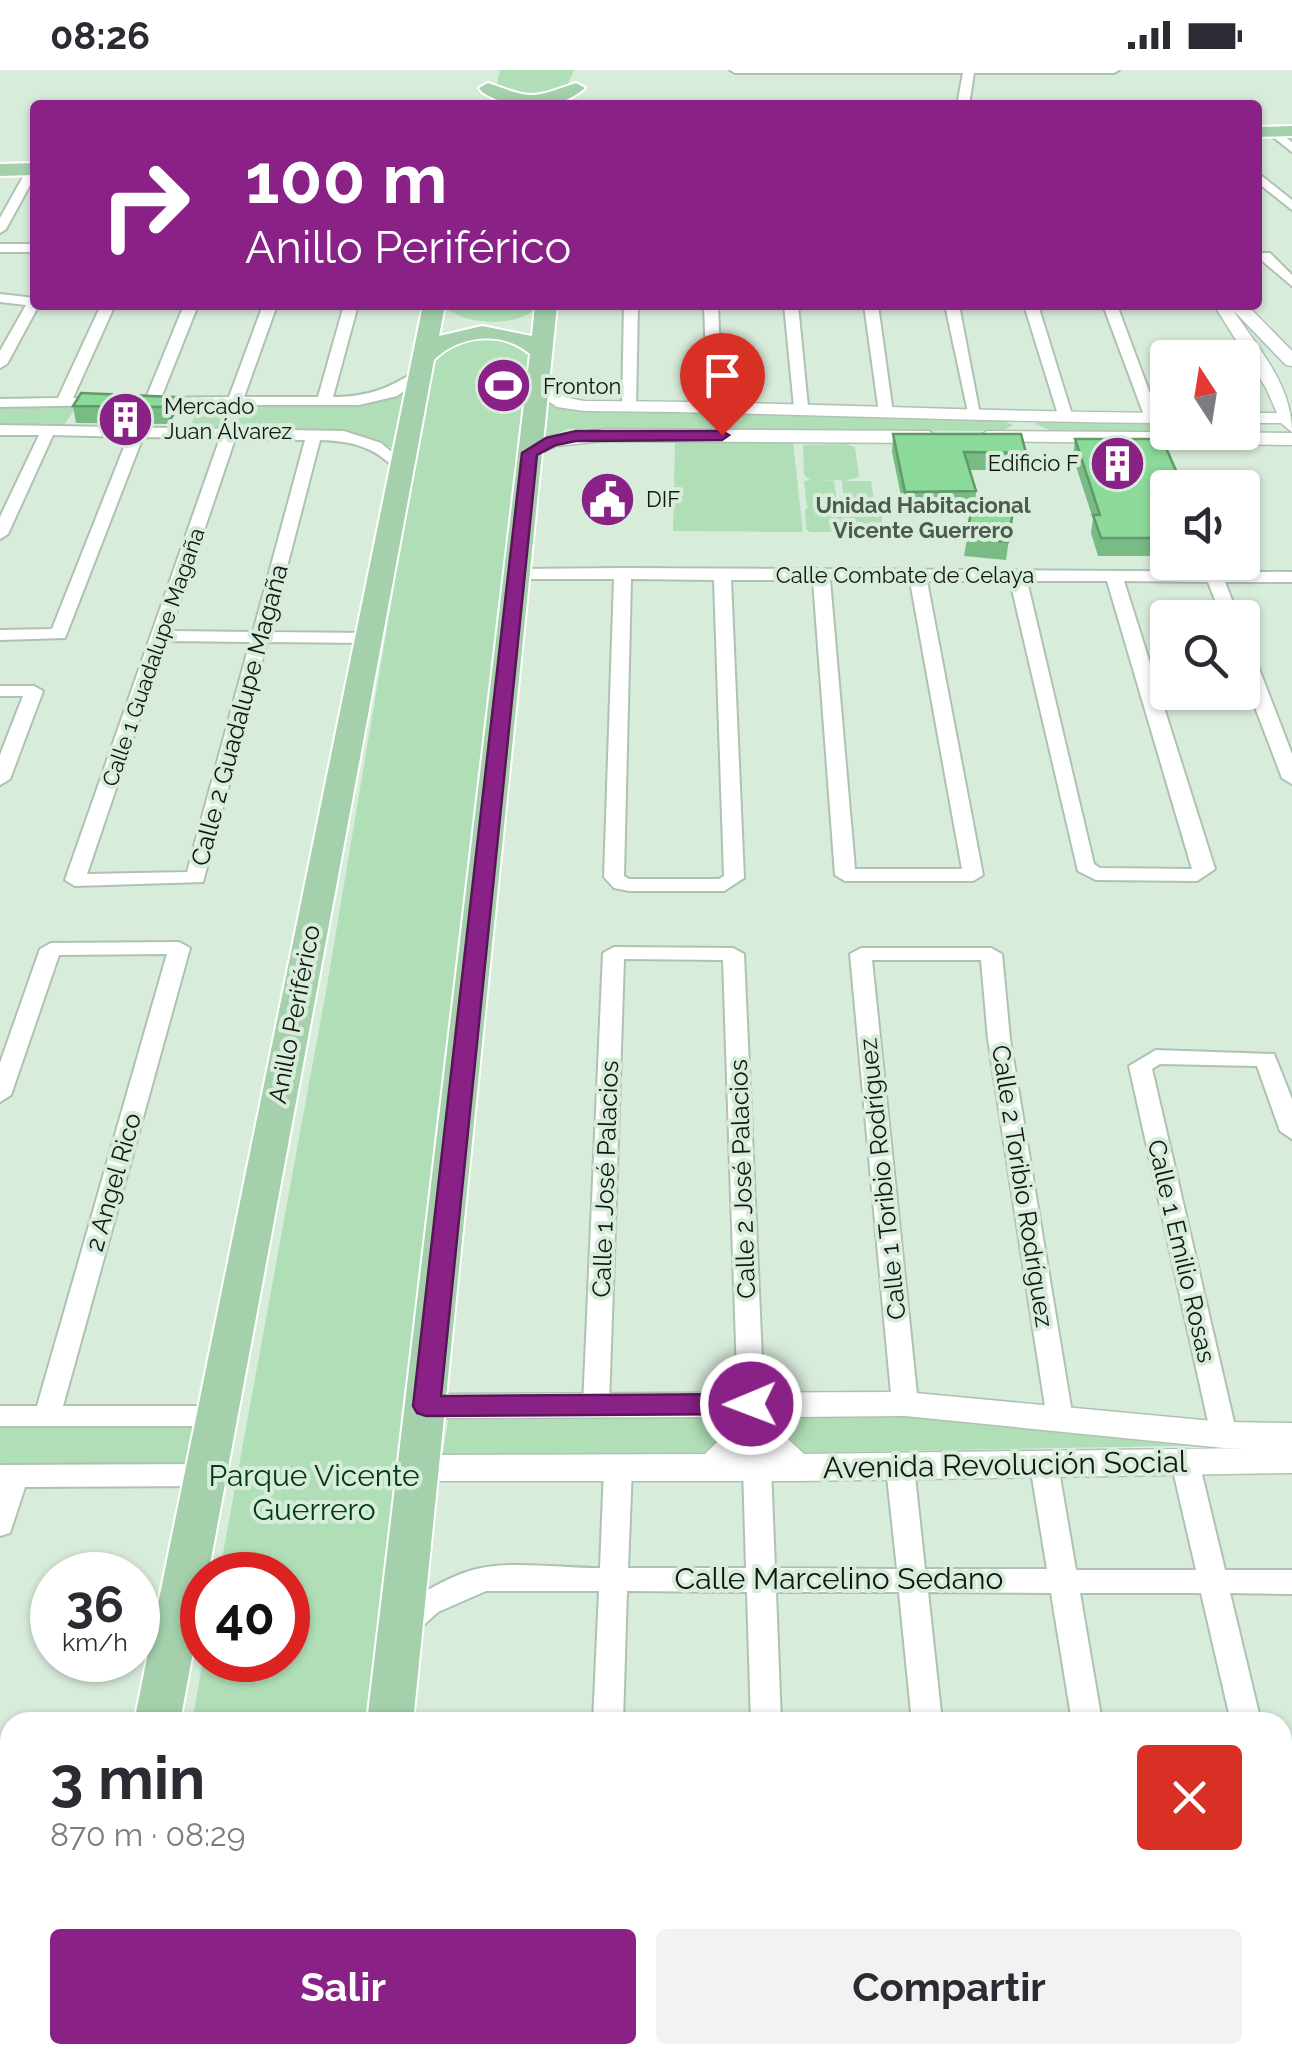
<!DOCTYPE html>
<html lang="es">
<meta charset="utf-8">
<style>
body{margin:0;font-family:Raleway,sans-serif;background:#f2f2f3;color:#2b2b33;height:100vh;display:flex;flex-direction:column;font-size:38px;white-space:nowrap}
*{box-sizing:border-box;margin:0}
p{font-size:32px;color:#7c7c81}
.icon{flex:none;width:55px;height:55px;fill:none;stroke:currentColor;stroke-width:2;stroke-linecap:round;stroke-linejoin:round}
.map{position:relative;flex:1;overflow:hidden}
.sheet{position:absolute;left:0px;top:1642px;width:1292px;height:352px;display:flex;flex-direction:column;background:#fff;border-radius:30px 30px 0 0;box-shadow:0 2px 8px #0004}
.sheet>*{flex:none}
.hud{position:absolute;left:30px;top:30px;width:1232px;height:210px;border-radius:10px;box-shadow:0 2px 8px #0004;background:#892187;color:#fff;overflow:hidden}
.needle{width:65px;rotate:348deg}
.fabs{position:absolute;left:1150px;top:270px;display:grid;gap:20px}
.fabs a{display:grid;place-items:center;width:110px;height:110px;border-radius:10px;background:#fff;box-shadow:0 2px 8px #0004;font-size:50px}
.speed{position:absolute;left:30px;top:1482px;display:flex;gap:20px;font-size:50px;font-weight:700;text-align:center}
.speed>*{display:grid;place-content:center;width:130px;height:130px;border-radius:50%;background:#fff;box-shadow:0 2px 8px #0004;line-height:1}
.speed small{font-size:25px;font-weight:400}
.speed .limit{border:15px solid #d22;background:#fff;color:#111}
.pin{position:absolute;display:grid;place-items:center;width:85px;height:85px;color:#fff;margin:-102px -42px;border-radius:50% 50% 50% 0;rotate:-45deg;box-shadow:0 0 10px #0007}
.pin .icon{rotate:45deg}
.me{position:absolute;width:110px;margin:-55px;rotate:269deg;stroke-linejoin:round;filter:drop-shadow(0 0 8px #0008)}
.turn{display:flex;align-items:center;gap:35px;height:210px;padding:0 50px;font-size:45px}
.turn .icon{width:130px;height:130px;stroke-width:2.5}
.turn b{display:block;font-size:70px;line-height:85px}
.round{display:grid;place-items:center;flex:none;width:105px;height:105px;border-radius:10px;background:#f2f2f3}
.head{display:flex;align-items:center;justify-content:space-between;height:170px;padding:0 50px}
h1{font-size:60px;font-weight:700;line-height:75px}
.action{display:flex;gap:20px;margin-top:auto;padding:20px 50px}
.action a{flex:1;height:115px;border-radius:10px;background:#892187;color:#fff;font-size:40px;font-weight:700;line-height:115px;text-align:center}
.action a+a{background:#f2f2f3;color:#2b2b33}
.status{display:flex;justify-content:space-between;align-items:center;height:70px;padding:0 50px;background:#fff;direction:ltr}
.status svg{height:28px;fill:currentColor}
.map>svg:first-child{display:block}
</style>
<div class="status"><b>08:26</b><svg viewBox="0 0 49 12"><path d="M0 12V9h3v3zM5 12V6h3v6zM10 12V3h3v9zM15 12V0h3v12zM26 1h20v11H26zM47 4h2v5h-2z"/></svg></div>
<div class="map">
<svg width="1292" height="1994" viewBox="0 0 1292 1994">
<rect width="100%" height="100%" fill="#d8ecdb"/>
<path fill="#b0deb7" d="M500 0H574L565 21 528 28 496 19Z
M442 235H540C518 259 465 256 442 235Z
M511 267 535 286 365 1652H192L203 1590H288V1505H219L328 910 433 283 454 268Z
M408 320 396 379 347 361 189 360 199 334 383 329Z
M549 332 571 337 999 349 1013 355 1003 361 569 359 545 368Z
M0 334H79L63 356 0 355Z
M1167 349V361H1053L1035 354 1041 350Z
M675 372H793L803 462 673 461Z
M846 374 855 377 859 407 844 411H871L875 437H844L842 410 821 411H834L838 438 881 440 883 462H810L806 459 805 439 810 437H807L804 411 810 410 804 405 803 375Z
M901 1335 1279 1374 442 1389 450 1338Z
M0 1340H200L191 1394 0 1395Z
M135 1985H319L316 1994H138Z"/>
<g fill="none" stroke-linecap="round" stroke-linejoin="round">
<defs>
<path id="minor" d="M730 0H1119L1114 3H974L969 35H957L963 3H735Z
M1272 58 1292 72V82L1268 63Z
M29 96H35V106L6 159 0 163V148Z
M1258 103 1292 130V140L1258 113Z
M0 174H35V182H0Z
M1260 183H1270L1292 205V216L1260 189Z
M0 224 35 228V235H39L7 294 0 298V281L26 235 0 232Z
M101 235H115L73 328H106L111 329V335L0 337V329L58 328Z
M184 235H198L161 328 229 327 263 235H277L244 327H318L344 235H358L333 327C367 327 388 319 416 301L428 304 397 326 359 335H138V329L146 328Z
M624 235H638L636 337 629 341 622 337Z
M704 235H718L722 337 715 341 708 337Z
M784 235H798L808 337 801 341 794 337Z
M864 235H878L893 343 886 347 879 343Z
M945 235H959L981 350 969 347Z
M1024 235H1038L1073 348 1071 351 1059 348Z
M1103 235H1117L1159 348 1157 351 1145 348Z
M0 355 344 361 381 373 409 397 396 400C375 376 350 371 320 370L270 562 368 563 377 568 368 573 267 572 203 812 75 816 65 810 220 368 143 367 65 568 0 570V560L52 559 128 367 53 365 8 464 0 469V447L39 365H0ZM235 369 305 370 253 562 170 561ZM166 571 250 572 187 802 87 804Z
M623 498 1292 502V512H1225L1239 548H1222L1208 512 1124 511 1215 799 1197 811 1096 810 1078 801 1010 511H927L983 805 973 811H845L835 805 813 510H731L744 808 724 821H629L614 818 604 807 614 509H518L510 504 518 499ZM631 509 714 510 724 806 719 809H629L624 806ZM830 510 910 511 962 799H855ZM1027 511H1107L1192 799 1100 798 1094 794Z
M1242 573 1251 578 1292 684V714L1282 708 1242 603Z
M0 616H34L43 621 10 709 0 715V685L23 626H0Z
M179 872 190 878 63 1336H214L223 1339 227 1346 223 1353 214 1356H0V1336H37L167 884 59 885 11 1025 0 1032V993L40 879 51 873Z
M614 877 733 878 744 884 764 1334 760 1341 751 1344 742 1341 738 1334 723 890 624 889 609 1336 605 1343 596 1346 587 1343 583 1336 603 883Z
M861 878H991L1002 884 1010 969 1073 1349 1069 1356 1060 1359 1051 1356 1047 1349 988 969 981 890H872L918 1334 914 1341 905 1344 896 1341 892 1334 850 884Z
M1156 980 1274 984 1292 1029V1069L1280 1061 1257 996 1160 994 1152 999 1237 1365 1233 1372 1224 1375 1215 1372 1211 1365 1129 996Z
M1185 1381 1195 1385 1199 1392 1225 1500H1292V1524L1230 1523 1261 1652H1231L1201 1523H1080L1102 1652H1072L1051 1523 928 1522 942 1652H912L899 1522H776L781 1652H751L747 1522 627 1521 623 1652H593L599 1521H486L438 1542 414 1564 404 1567 394 1564 389 1555C402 1530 454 1503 481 1498 515 1491 564 1498 600 1498L604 1398 608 1391 618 1387 628 1391 632 1398 628 1498H746L743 1398 747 1391 757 1387 767 1391 771 1398 775 1498 897 1499 886 1397 890 1390 900 1386 910 1390 914 1397 925 1499H1047L1030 1395 1034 1388 1044 1384 1054 1388 1058 1395 1076 1500H1196L1171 1392 1175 1385Z
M204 1394 214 1397 218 1405 214 1413 204 1416 25 1417 10 1463 0 1466V1395Z
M1282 1793 1292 1796V1862L1282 1858Z
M582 1985H616V1994H582Z
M762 1985H796V1994H762Z
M943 1985H977V1994H943Z
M1124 1985H1158L1160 1994H1126Z"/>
<path id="tertiary" d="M1214 235H1247L1292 281V296L1286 295 1233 240C1258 278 1292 315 1292 362L1281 353H1242V343H1277L1266 318Z
M537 310 568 328 584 331C779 331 973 342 1168 343V353C973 352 779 342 584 341L557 337 531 319 528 315Z
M604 359 929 361 938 367 929 373 604 371 556 376 529 389 520 383 544 367Z
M987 361 1292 363V375L980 371 978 367Z
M905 1322 1224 1352 1292 1353V1403L799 1411H418L406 1407 401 1398 406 1389 418 1385 705 1384 721 1368 720 1357 710 1347 426 1348 415 1345 410 1336 415 1327 426 1324ZM905 1346 1224 1378H1249L804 1384 786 1367 784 1359 793 1347ZM754 1369 762 1384H747Z"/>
<path id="primary" d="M488 13C534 29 529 29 576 13L585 18C559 42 510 41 482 22L479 18Z
M1292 56V66L1258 67V57Z
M35 93V105L0 106V94Z
M423 235H445L439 266 482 256 532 266 535 235H557L413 1652H367L530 284C502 260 459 265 434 290L208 1505H202V1534L180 1652H134Z
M83 1985H137L140 1994H86Z
M311 1985H366L362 1994H307Z"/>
</defs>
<use href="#minor" stroke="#afc2b2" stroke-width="4"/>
<use href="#tertiary" stroke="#afc2b2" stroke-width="3"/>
<use href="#primary" stroke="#fff" stroke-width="4"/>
<use href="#minor" fill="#fff" fill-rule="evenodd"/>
<use href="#tertiary" fill="#fff" fill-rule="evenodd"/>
<use href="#primary" fill="#a4d0ac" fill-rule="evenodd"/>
</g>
<path fill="#78bb84" d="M173 327 175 344 169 354 76 353 73 336Z
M893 364 1026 383 1024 400H969L976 421 975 438 1013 441 1006 490 964 486 972 439 904 440 892 382Z
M1075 369 1168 418V486H1098L1091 463 1093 449 1073 387Z"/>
<path fill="#62996b" d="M173 327 175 344 169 354 167 337Z"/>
<path fill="#8cda99" stroke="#62996b" stroke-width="2.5" d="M81 323 173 327 167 337 73 336Z
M893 364H1021L1026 383 964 382 976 421 905 422Z
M1075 369H1162L1178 405H1186L1191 418H1168V468H1101L1093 445H1100Z
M972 438 1013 441 1008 472 966 468Z"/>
<path fill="#892187" stroke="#591558" stroke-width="2.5" d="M576 361H722L729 365 722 370 576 371 556 375 537 385 441 1326 751 1324 760 1327 764 1334 760 1341 751 1344 426 1346 417 1343 413 1336 522 383 546 368Z"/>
<defs>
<symbol id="stadium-disc" viewBox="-11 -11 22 22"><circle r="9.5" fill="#892187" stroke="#d8ecdb"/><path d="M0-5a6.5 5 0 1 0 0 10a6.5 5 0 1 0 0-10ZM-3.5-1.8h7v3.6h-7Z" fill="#fff"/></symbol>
<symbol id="building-disc" viewBox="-11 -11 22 22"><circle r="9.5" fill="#892187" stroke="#d8ecdb"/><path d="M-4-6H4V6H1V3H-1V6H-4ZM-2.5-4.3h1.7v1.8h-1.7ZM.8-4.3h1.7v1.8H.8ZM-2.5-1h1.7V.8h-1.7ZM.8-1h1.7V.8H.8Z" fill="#fff"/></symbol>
<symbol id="civic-disc" viewBox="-11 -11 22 22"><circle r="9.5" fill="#892187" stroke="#d8ecdb"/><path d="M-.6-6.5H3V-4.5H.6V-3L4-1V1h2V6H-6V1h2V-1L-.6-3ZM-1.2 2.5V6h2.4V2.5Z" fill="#fff"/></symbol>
</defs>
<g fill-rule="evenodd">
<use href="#stadium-disc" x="472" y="284" width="63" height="63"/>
<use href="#building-disc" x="94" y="318" width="63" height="63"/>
<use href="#building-disc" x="1086" y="362" width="63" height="63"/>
<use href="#civic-disc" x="576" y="398" width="63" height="63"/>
</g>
<g text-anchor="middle" stroke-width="8" stroke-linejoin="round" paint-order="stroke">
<g font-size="22" fill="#111812" stroke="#d8ecdb" text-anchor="start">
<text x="543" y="324">Fronton</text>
<text x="164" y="344">Mercado<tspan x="164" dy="25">Juan Álvarez</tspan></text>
<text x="1079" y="401" text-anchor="end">Edificio F</text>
<text x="646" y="437">DIF</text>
</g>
<g font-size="22" font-weight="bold" fill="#4b5b4d" stroke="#d8ecdb">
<text x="923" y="443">Unidad Habitacional<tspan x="923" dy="25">Vicente Guerrero</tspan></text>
</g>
<g font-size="22" fill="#111812" stroke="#d8ecdb">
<text x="905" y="513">Calle Combate de Celaya</text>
<text transform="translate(153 587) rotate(-71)" y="8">Calle 1 Guadalupe Magaña</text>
</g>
<g font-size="25" fill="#111812" stroke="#d8ecdb">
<text transform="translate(239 645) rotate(-75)" y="9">Calle 2 Guadalupe Magaña</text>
<text transform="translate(294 944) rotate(-79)" y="9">Anillo Periférico</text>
<text transform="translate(605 1109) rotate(-88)" y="9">Calle 1 José Palacios</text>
<text transform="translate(742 1109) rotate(-92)" y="9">Calle 2 José Palacios</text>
<text transform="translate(882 1109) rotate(-96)" y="9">Calle 1 Toribio Rodríguez</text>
<text transform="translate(113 1112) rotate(-74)" y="9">2 Angel Rico</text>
<text transform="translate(1023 1116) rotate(81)" y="9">Calle 2 Toribio Rodríguez</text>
<text transform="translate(1182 1181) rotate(77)" y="9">Calle 1 Emilio Rosas</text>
</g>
<g font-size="30" fill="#111812" stroke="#d8ecdb">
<text transform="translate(1005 1395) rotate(-1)" y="10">Avenida Revolución Social</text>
<text x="839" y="1519">Calle Marcelino Sedano</text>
</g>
<g font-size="30" fill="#003b13" stroke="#d8ecdb">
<text x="314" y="1416">Parque Vicente<tspan x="314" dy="34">Guerrero</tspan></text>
</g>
</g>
</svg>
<div class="fabs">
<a><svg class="needle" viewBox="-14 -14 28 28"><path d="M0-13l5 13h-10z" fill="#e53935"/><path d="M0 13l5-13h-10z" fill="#7c7c81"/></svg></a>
<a><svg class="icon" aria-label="sound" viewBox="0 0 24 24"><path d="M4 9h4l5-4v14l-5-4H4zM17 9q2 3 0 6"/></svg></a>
<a><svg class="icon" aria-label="search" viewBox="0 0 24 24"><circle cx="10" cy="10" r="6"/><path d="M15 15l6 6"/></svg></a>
</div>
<div class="speed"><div>36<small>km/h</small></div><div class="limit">40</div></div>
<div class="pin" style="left:722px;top:365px;background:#d93025"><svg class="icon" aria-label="arrive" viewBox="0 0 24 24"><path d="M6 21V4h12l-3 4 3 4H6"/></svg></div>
<svg class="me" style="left:751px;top:1334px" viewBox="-20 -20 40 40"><circle r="17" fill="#892187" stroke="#fff" stroke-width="3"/><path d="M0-11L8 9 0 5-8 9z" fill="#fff"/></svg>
<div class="hud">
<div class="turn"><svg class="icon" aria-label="right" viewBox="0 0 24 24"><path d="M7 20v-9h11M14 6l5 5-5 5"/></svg><div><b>100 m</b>Anillo Periférico</div></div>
</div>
<section class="sheet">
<div class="head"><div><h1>3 min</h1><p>870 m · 08:29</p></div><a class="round" style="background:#d93025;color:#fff"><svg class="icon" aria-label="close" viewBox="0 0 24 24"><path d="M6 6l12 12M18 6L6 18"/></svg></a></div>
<div class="action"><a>Salir</a><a>Compartir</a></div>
</section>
</div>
